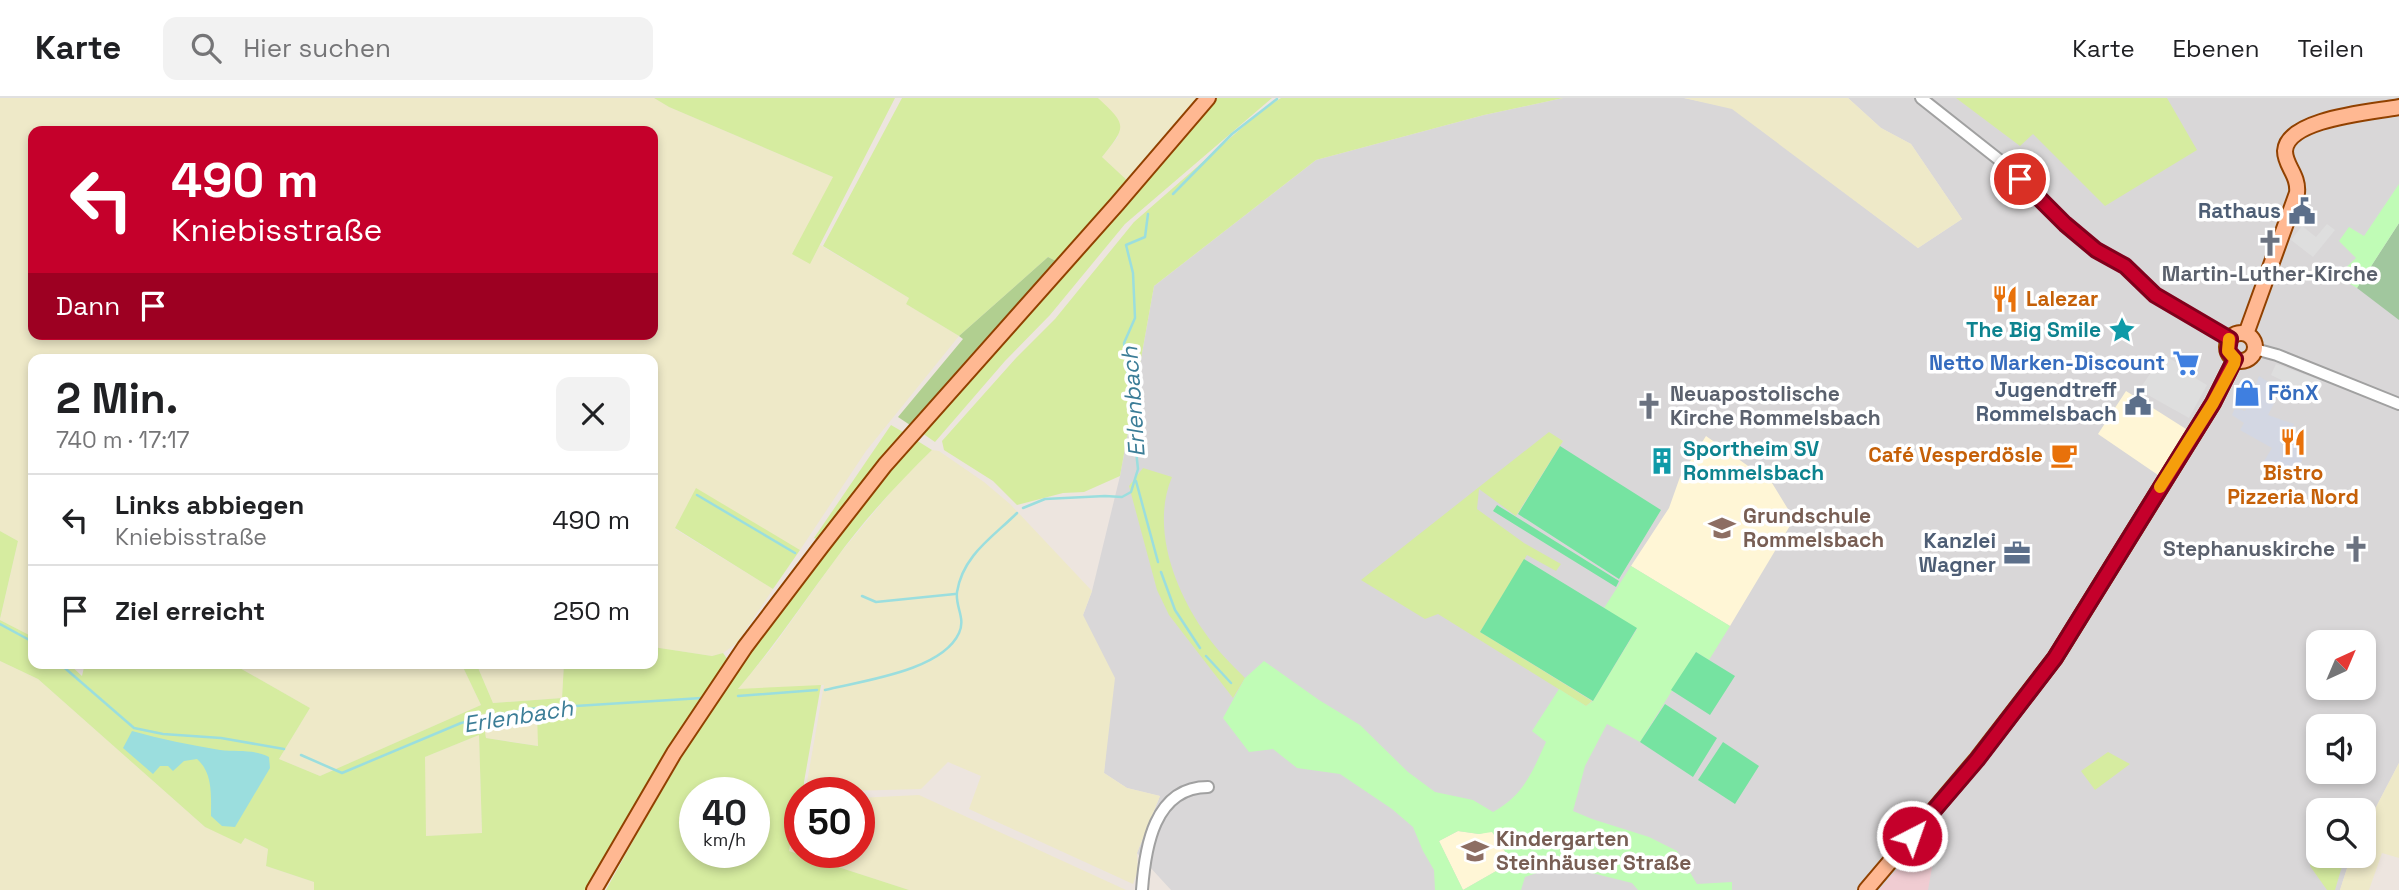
<!DOCTYPE html>
<html lang="de">
<meta charset="utf-8">
<style>
body{margin:0;font-family:"Space Grotesk",sans-serif;background:#f2f2f2;color:#202124;height:100vh;display:flex;flex-direction:column;font-size:26px;white-space:nowrap}
*{box-sizing:border-box;margin:0}
p{font-size:23px;color:#757577}
.icon{flex:none;width:38px;height:38px;fill:none;stroke:currentColor;stroke-width:2;stroke-linecap:round;stroke-linejoin:round}
.map{position:relative;flex:1;overflow:hidden}
.sheet{position:absolute;left:28px;top:256px;width:630px;height:315px;display:flex;flex-direction:column;background:#fff;border-radius:14px;box-shadow:0 4px 10px #0003}
.sheet>*{flex:none}
.top-card{position:absolute;left:28px;top:28px;width:630px;height:214px;border-radius:14px;box-shadow:0 4px 10px #0003;background:#c5002b;color:#fff;overflow:hidden}
.needle{width:46px;rotate:44deg}
.tools{position:absolute;left:2306px;top:532px;display:grid;gap:14px}
.tools a{display:grid;place-items:center;width:70px;height:70px;border-radius:14px;background:#fff;box-shadow:0 4px 10px #0003;font-size:35px}
.speed{position:absolute;left:679px;top:679px;display:flex;gap:14px;font-size:35px;font-weight:700;text-align:center}
.speed>*{display:grid;place-content:center;width:91px;height:91px;border-radius:50%;background:#fff;box-shadow:0 4px 10px #0003;line-height:1}
.speed small{font-size:18px;font-weight:400}
.speed .limit{border:10px solid #d22;background:#fff;color:#111}
.pin{position:absolute;display:grid;place-items:center;width:60px;height:60px;color:#fff;margin:-30px;border:4px solid #fff;border-radius:50%;box-shadow:0 2px 7px #0007}
.me{position:absolute;width:77px;margin:-38px;rotate:41deg;stroke-linejoin:round;filter:drop-shadow(0 0 5px #0008)}
.turn{display:flex;align-items:center;gap:24px;height:147px;padding:0 28px;font-size:32px}
.turn .icon{width:91px;height:91px;stroke-width:2.5}
.turn b{display:block;font-size:49px;line-height:60px}
.then{display:flex;align-items:center;height:66px;padding:0 28px;background:#0003;gap:14px;font-size:26px}
.round{display:grid;place-items:center;flex:none;width:74px;height:74px;border-radius:14px;background:#f2f2f2}
.headline{display:flex;align-items:center;justify-content:space-between;height:119px;padding:0 28px}
h1{font-size:42px;font-weight:700;line-height:52px}
ul{padding:0;list-style:none}
li{display:flex;align-items:center;gap:21px;height:91px;padding:0 28px;border-top:2px solid #e0e0e0}
li div{flex:1}
li b{display:block;font-size:26px}
li em{font-style:normal}
header{display:flex;align-items:center;gap:42px;box-sizing:border-box;height:98px;padding:0 35px;background:#fff;border-bottom:2px solid #e0e0e0}
header strong{font-size:33px}
nav{display:flex;gap:38px;margin-inline-start:auto;font-size:24px}
.search{width:490px;height:63px;background:#f2f2f2;display:flex;align-items:center;gap:18px;box-sizing:border-box;padding:0 24px;border-radius:14px;color:#757577;font-size:26px}
.map>svg:first-child{display:block}
</style>
<header>
<strong>Karte</strong>
<div class="search"><svg class="icon" aria-label="search" viewBox="0 0 24 24"><circle cx="10" cy="10" r="6"/><path d="M15 15l6 6"/></svg>Hier suchen</div>
<nav><a>Karte</a><a>Ebenen</a><a>Teilen</a></nav>
</header>
<div class="map">
<svg width="2399" height="792" viewBox="0 0 2399 792">
<rect width="100%" height="100%" fill="#ede5df"/>
<path fill="#d9d7d8" fill-rule="evenodd" d="M1563 0H1684L1732 10 1918 150 1962 121 1911 46 1881 30 1848 0H2399V665L2364 732V712H2319V758H2351L2340 792H1171L1137 755 1160 698 1127 690 1104 675 1108 629 1083 517 1092 493 1120 378 1154 188 1316 62 1484 17ZM2319 544H2364V590H2319ZM2319 628H2364V674H2319Z"/>
<path fill="#f0ccd2" d="M1927 743 1936 747 1928 792H1879L1917 748Z"/>
<path fill="#fff6d6" d="M2126 293 2186 331 2158 377 2098 336Z
M1706 338 1772 385 1794 421 1730 528 1631 468 1669 410 1680 379Z
M1458 733 1479 736 1492 733 1512 764 1463 792 1439 743Z"/>
<path fill="#eee9c8" fill-rule="evenodd" d="M0 0H654L669 9 833 79 810 165 820 147 909 200 906 206 959 238 866 353 800 452 696 391 675 431 773 491 737 545 723 555 712 558 653 549V261H33V539L0 522 18 443 0 433ZM33 33H653V236H33Z
M1098 0H1199L1130 85 1102 59 1118 39Z
M1684 0H1848L1881 30 1911 46 1962 121 1918 150 1732 11Z
M932 352 939 353 984 384 1010 406 1092 493 1083 517 1115 580 1104 675 1127 690 1160 698 1137 755 1138 772 1133 786 969 711 981 678 948 664 921 691 811 694 807 684 824 587 737 592 773 549 837 459 900 383Z
M0 563 38 581 205 729 242 745 245 740 268 751 266 768 314 784V792H0Z
M231 565H461L481 607 320 678 279 661 310 610Z
M476 565H564L562 600 493 605Z
M538 613 539 648 486 640 482 616Z
M479 637 482 736 425 738V659Z
M2399 665V760L2382 755 2369 792H2340L2351 758H2364V732Z
M919 697 1126 792H909L789 753 799 702 800 754H859V700Z"/>
<path fill="#d6eca0" fill-rule="evenodd" d="M654 0H895L810 166 792 156 833 79 669 9Z
M902 0H1098C1127 27 1127 28 1102 59L1130 85 1056 163 1048 159 959 238 906 206 909 200 823 148Z
M1217 0H1272L1125 126 1050 217 1005 263 935 344 922 335Z
M1281 0H1563L1484 17 1316 62 1154 188 1120 378 1084 394 1063 395 1017 407 993 383 944 352 942 343 1016 260 1055 221 1134 124 1260 14Z
M1956 0H2167L2197 52 2105 108 2033 36 2020 48Z
M891 327 903 334 818 442 814 440Z
M1549 334 1563 343 1516 418 1479 391 1477 411 1524 445 1561 466 1556 473 1527 457 1480 534 1592 603 1586 608 1438 516 1425 521 1361 482Z
M916 342 932 352C897 386 864 422 835 462 803 505 773 550 738 591L821 587 804 684V695H800L789 753 909 792H606C650 711 697 631 749 555 800 481 859 411 916 342ZM695 695H754V754H695Z
M1143 370 1172 379C1151 428 1174 490 1203 532 1215 550 1230 565 1245 580L1233 600 1169 517 1157 492 1129 388Z
M696 390 800 452 773 491 675 430Z
M0 433 18 443 0 521Z
M0 522 33 539V565H68L82 578 85 565H231L310 610 279 661 320 678 481 607 461 565H476L493 605 562 600 564 565H653V549L712 558 723 555 728 562 689 619 586 792H314V784L266 768 268 751 245 740 241 746 205 729 38 581 0 563ZM537 613 538 648 486 640 482 616ZM479 637 482 735 426 738 425 659Z
M2108 654 2130 666 2095 692 2081 673Z
M2319 750V758H2345L2335 792H2327L2310 768 2313 756Z"/>
<path fill="#b1cf90" d="M1048 159 1056 163 910 327 898 319 963 241 959 238Z"/>
<path fill="#a1c79e" d="M2399 125V222L2357 190Z"/>
<path fill="#c0fcb6" fill-rule="evenodd" d="M2399 86V125L2357 190 2337 178 2356 160 2339 143 2349 129 2364 138Z
M1631 468 1730 528 1709 562 1696 554 1640 644 1607 626 1585 668 1573 713 1592 721 1649 739 1677 753 1697 786 1732 784V792H1638L1632 785 1560 767 1525 779 1521 792H1435L1434 772 1423 753 1413 729 1392 711 1340 676 1297 670 1273 651 1249 654 1223 620 1245 580 1264 563 1319 602 1360 627 1408 674 1435 694 1473 702 1493 714C1524 697 1532 674 1546 644L1532 633 1559 591 1586 608 1593 603 1637 531 1604 510ZM1458 733 1479 736 1492 734 1512 764 1463 792 1439 743Z"/>
<path fill="#76e3a1" d="M1560 348 1661 412 1619 481 1518 416Z
M1497 407 1619 483 1616 489 1493 413Z
M1524 461 1637 530 1593 603 1480 534Z
M1696 554 1735 578 1710 617 1671 592Z
M1665 606 1717 640 1693 679 1640 644Z
M1723 644 1759 668 1735 706 1698 682Z"/>
<path fill="#dedede" d="M2327 126 2335 132 2313 159 2291 142 2302 128 2316 139Z
M2163 257 2197 276 2195 280 2207 287 2189 320 2139 292Z
M2276 266 2320 282 2314 298 2271 277Z"/>
<path fill="#d3d7e3" d="M2259 278 2268 284 2266 289 2279 295 2268 317 2294 326 2289 343 2304 356 2300 368 2295 367 2292 379 2261 368 2272 350 2240 332 2244 325 2232 317 2235 310 2245 313Z"/>
<path fill="#9bdede" d="M132 633C161 641 190 647 220 652 237 654 254 651 269 659L270 670 235 729 222 728 211 718C211 697 213 675 197 661L184 663 173 673 168 668H160L153 676 123 650Z"/>
<g fill="none" stroke-linecap="round" stroke-linejoin="round">
<path stroke="#9bdede" stroke-width="2.5" d="M1173 96 1232 36 1277 1
M1136 383 1158 464
M697 397 795 455
M1023 410 1045 401 1105 398 1122 399 1131 394 1138 371 1124 245 1135 220 1133 175 1126 147 1145 139 1148 116
M1161 474 1175 512 1200 550
M862 498 876 504 955 496
M0 526 33 544
M1206 558 1231 585
M59 565 134 630 163 636 221 640 284 651
M825 592C861 583 942 573 959 535 966 520 955 509 957 494 963 457 993 439 1017 415
M738 598 817 592
M301 657 342 675 461 625 528 611 702 600"/>
<defs>
<path id="minor" d="M1921 0 2007 68 2051 113 2089 147 2120 164 2162 202 2230 241
M2255 251 2277 257 2399 306
M1142 792C1145 750 1154 689 1208 689"/>
<path id="major" d="M2227 249a14 14 0 1 1 28 0a14 14 0 1 1-28 0Z
M2246 236 2297 95C2299 77 2285 68 2285 53 2287 20 2374 14 2399 9
M594 792 674 655 745 549 821 449 885 367 1117 106 1208 0
M1866 792 1977 661 2055 560 2213 305 2235 261"/>
</defs>
<use href="#minor" stroke="#a1a1a1" stroke-width="14"/>
<use href="#major" stroke="#914100" stroke-width="18"/>
<use href="#minor" stroke="#fff" stroke-width="10"/>
<use href="#major" stroke="#ffb892" stroke-width="14"/>
</g>
<g fill="none" stroke-linecap="round" stroke-linejoin="round">
<defs>
<path id="route" d="M1912 738 1977 662 2055 560 2213 305 2235 261 2228 253 2230 241 2155 197 2125 168 2096 152 2065 126 2020 81"/>
</defs>
<use href="#route" stroke="#80001c" stroke-width="18"/>
<use href="#route" stroke="#c5002b" stroke-width="12"/>
<path stroke="#f59e0b" stroke-width="12" d="M2160 389 2213 305 2234 266 2235 261 2228 253 2229 241"/>
</g>
<defs>
<symbol id="civic-bare" viewBox="-9 -9 18 18"><path d="M-.6-6.5H3V-4.5H.6V-3L4-1V1h2V6H-6V1h2V-1L-.6-3ZM-1.2 2.5V6h2.4V2.5Z" fill="#5c6f8a" stroke="#fff" stroke-width="2.5" paint-order="stroke"/></symbol>
<symbol id="church-bare" viewBox="-9 -9 18 18"><path d="M-1.2-6h2.4v3.5h3.3v2.4h-3.3V6h-2.4V-.1h-3.3v-2.4h3.3Z" fill="#6b7280" stroke="#fff" stroke-width="2.5" paint-order="stroke"/></symbol>
<symbol id="restaurant-bare" viewBox="-9 -9 18 18"><path d="M-5-6h1v4h1v-4h1v4h1v-4h1v5L-1.5 .5V6h-2V.5L-5-1ZM5-6V6H3V1.5H1.5Q1.5-4 5-6Z" fill="#e8710a" stroke="#fff" stroke-width="2.5" paint-order="stroke"/></symbol>
<symbol id="sight-bare" viewBox="-9 -9 18 18"><path d="M0-6L1.8-2.2L6-1.7L2.9 1.2L3.7 5.4L0 3.3L-3.7 5.4L-2.9 1.2L-6-1.7L-1.8-2.2Z" fill="#0f9aa8" stroke="#fff" stroke-width="2.5" paint-order="stroke"/></symbol>
<symbol id="supermarket-bare" viewBox="-9 -9 18 18"><path d="M-6-5.5h2.5l.6 2H6L4.5 2H-2.5L-4.4-4H-6ZM-1.5 3.2a1.3 1.3 0 1 0 .1 0ZM3 3.2a1.3 1.3 0 1 0 .1 0Z" fill="#3f7fe0" stroke="#fff" stroke-width="2.5" paint-order="stroke"/></symbol>
<symbol id="shop-bare" viewBox="-9 -9 18 18"><path d="M-5-2.5h2.3a2.7 3.5 0 0 1 5.4 0H5L5.5 6h-11ZM-1.5-2.5h3a1.5 2.3 0 0 0-3 0Z" fill="#3f7fe0" stroke="#fff" stroke-width="2.5" paint-order="stroke"/></symbol>
<symbol id="cafe-bare" viewBox="-9 -9 18 18"><path d="M-5.5-4.5H6V0H3Q3 3.5 0 3.5H-2.5Q-5.5 3.5-5.5 0ZM3-3.2v2h1.7v-2ZM-6 4.5H4V6H-6Z" fill="#e8710a" stroke="#fff" stroke-width="2.5" paint-order="stroke"/></symbol>
<symbol id="building-bare" viewBox="-9 -9 18 18"><path d="M-4-6H4V6H1V3H-1V6H-4ZM-2.5-4.3h1.7v1.8h-1.7ZM.8-4.3h1.7v1.8H.8ZM-2.5-1h1.7V.8h-1.7ZM.8-1h1.7V.8H.8Z" fill="#0f9aa8" stroke="#fff" stroke-width="2.5" paint-order="stroke"/></symbol>
<symbol id="school-bare" viewBox="-9 -9 18 18"><path d="M0-5L7-2L0 1L-7-2ZM-4 1L0 2.5L4 1V4Q0 6-4 4Z" fill="#8d6e63" stroke="#fff" stroke-width="2.5" paint-order="stroke"/></symbol>
<symbol id="office-bare" viewBox="-9 -9 18 18"><path d="M-6-3h4V-5.5h4V-3h4V5H-6ZM-1-4.5V-3h2v-1.5ZM-6 0V1H6V0Z" fill="#5c6f8a" stroke="#fff" stroke-width="2.5" paint-order="stroke"/></symbol>
</defs>
<g fill-rule="evenodd">
<use href="#civic-bare" x="2283" y="94" width="38" height="38"/>
<use href="#church-bare" x="2251" y="126" width="38" height="38"/>
<use href="#restaurant-bare" x="1986" y="182" width="38" height="38"/>
<use href="#sight-bare" x="2103" y="213" width="38" height="38"/>
<use href="#supermarket-bare" x="2167" y="246" width="38" height="38"/>
<use href="#shop-bare" x="2228" y="276" width="38" height="38"/>
<use href="#civic-bare" x="2119" y="285" width="38" height="38"/>
<use href="#church-bare" x="1630" y="289" width="38" height="38"/>
<use href="#restaurant-bare" x="2274" y="325" width="38" height="38"/>
<use href="#cafe-bare" x="2045" y="338" width="38" height="38"/>
<use href="#building-bare" x="1643" y="344" width="38" height="38"/>
<use href="#school-bare" x="1703" y="411" width="38" height="38"/>
<use href="#church-bare" x="2337" y="432" width="38" height="38"/>
<use href="#office-bare" x="1998" y="436" width="38" height="38"/>
<use href="#school-bare" x="1456" y="734" width="38" height="38"/>
</g>
<g text-anchor="middle" stroke-width="7" stroke-linejoin="round" paint-order="stroke">
<g font-size="21" font-weight="bold" fill="#4e5e75" stroke="#fff" text-anchor="end">
<text x="2281" y="120">Rathaus</text>
<text x="2117" y="299">Jugendtreff<tspan x="2117" dy="24">Rommelsbach</tspan></text>
<text x="1996" y="450">Kanzlei<tspan x="1996" dy="24">Wagner</tspan></text>
</g>
<g font-size="21" font-weight="bold" fill="#5b616d" stroke="#fff">
<text x="2270" y="183">Martin-Luther-Kirche</text>
<text x="1670" y="303" text-anchor="start">Neuapostolische<tspan x="1670" dy="24">Kirche Rommelsbach</tspan></text>
<text x="2335" y="458" text-anchor="end">Stephanuskirche</text>
</g>
<g font-size="21" font-weight="bold" fill="#c56008" stroke="#fff" text-anchor="start">
<text x="2026" y="208">Lalezar</text>
<text x="2043" y="364" text-anchor="end">Café Vesperdösle</text>
<text x="2293" y="382" text-anchor="middle">Bistro<tspan x="2293" dy="24">Pizzeria Nord</tspan></text>
</g>
<g font-size="21" font-weight="bold" fill="#0d838f" stroke="#fff" text-anchor="end">
<text x="2101" y="239">The Big Smile</text>
<text x="1683" y="358" text-anchor="start">Sportheim SV<tspan x="1683" dy="24">Rommelsbach</tspan></text>
</g>
<g font-size="21" font-weight="bold" fill="#366cbe" stroke="#fff" text-anchor="end">
<text x="2165" y="272">Netto Marken-Discount</text>
<text x="2268" y="302" text-anchor="start">FönX</text>
</g>
<g font-size="21" font-weight="bold" fill="#785e54" stroke="#fff" text-anchor="start">
<text x="1743" y="425">Grundschule<tspan x="1743" dy="24">Rommelsbach</tspan></text>
<text x="1496" y="748">Kindergarten<tspan x="1496" dy="24">Steinhäuser Straße</tspan></text>
</g>
<g font-size="23" font-style="italic" fill="#3b7d97" stroke="#fff">
<text transform="translate(1133 304) rotate(-94)" y="8">Erlenbach</text>
<text transform="translate(518 618) rotate(-9)" y="8">Erlenbach</text>
</g>
</g>
</svg>
<div class="tools">
<a><svg class="needle" viewBox="-14 -14 28 28"><path d="M0-13l5 13h-10z" fill="#e53935"/><path d="M0 13l5-13h-10z" fill="#757577"/></svg></a>
<a><svg class="icon" aria-label="sound" viewBox="0 0 24 24"><path d="M4 9h4l5-4v14l-5-4H4zM17 9q2 3 0 6"/></svg></a>
<a><svg class="icon" aria-label="search" viewBox="0 0 24 24"><circle cx="10" cy="10" r="6"/><path d="M15 15l6 6"/></svg></a>
</div>
<div class="speed"><div>40<small>km/h</small></div><div class="limit">50</div></div>
<div class="pin" style="left:2020px;top:81px;background:#d93025"><svg class="icon" aria-label="arrive" viewBox="0 0 24 24"><path d="M6 21V4h12l-3 4 3 4H6"/></svg></div>
<svg class="me" style="left:1912px;top:738px" viewBox="-20 -20 40 40"><circle r="17" fill="#c5002b" stroke="#fff" stroke-width="3"/><path d="M0-11L8 9 0 5-8 9z" fill="#fff"/></svg>
<div class="top-card">
<div class="turn"><svg class="icon" aria-label="left" viewBox="0 0 24 24"><path d="M17 20v-9H6M10 6l-5 5 5 5"/></svg><div><b>490 m</b>Kniebisstraße</div></div>
<div class="then">Dann<svg class="icon" aria-label="arrive" viewBox="0 0 24 24"><path d="M6 21V4h12l-3 4 3 4H6"/></svg></div>
</div>
<section class="sheet">
<div class="headline"><div><h1>2 Min.</h1><p>740 m · 17:17</p></div><a class="round"><svg class="icon" aria-label="close" viewBox="0 0 24 24"><path d="M6 6l12 12M18 6L6 18"/></svg></a></div>
<ul>
<li><svg class="icon" aria-label="left" viewBox="0 0 24 24"><path d="M17 20v-9H6M10 6l-5 5 5 5"/></svg><div><b>Links abbiegen</b><p>Kniebisstraße</p></div><em>490 m</em></li>
<li><svg class="icon" aria-label="arrive" viewBox="0 0 24 24"><path d="M6 21V4h12l-3 4 3 4H6"/></svg><div><b>Ziel erreicht</b></div><em>250 m</em></li>
</ul>
</section>
</div>
